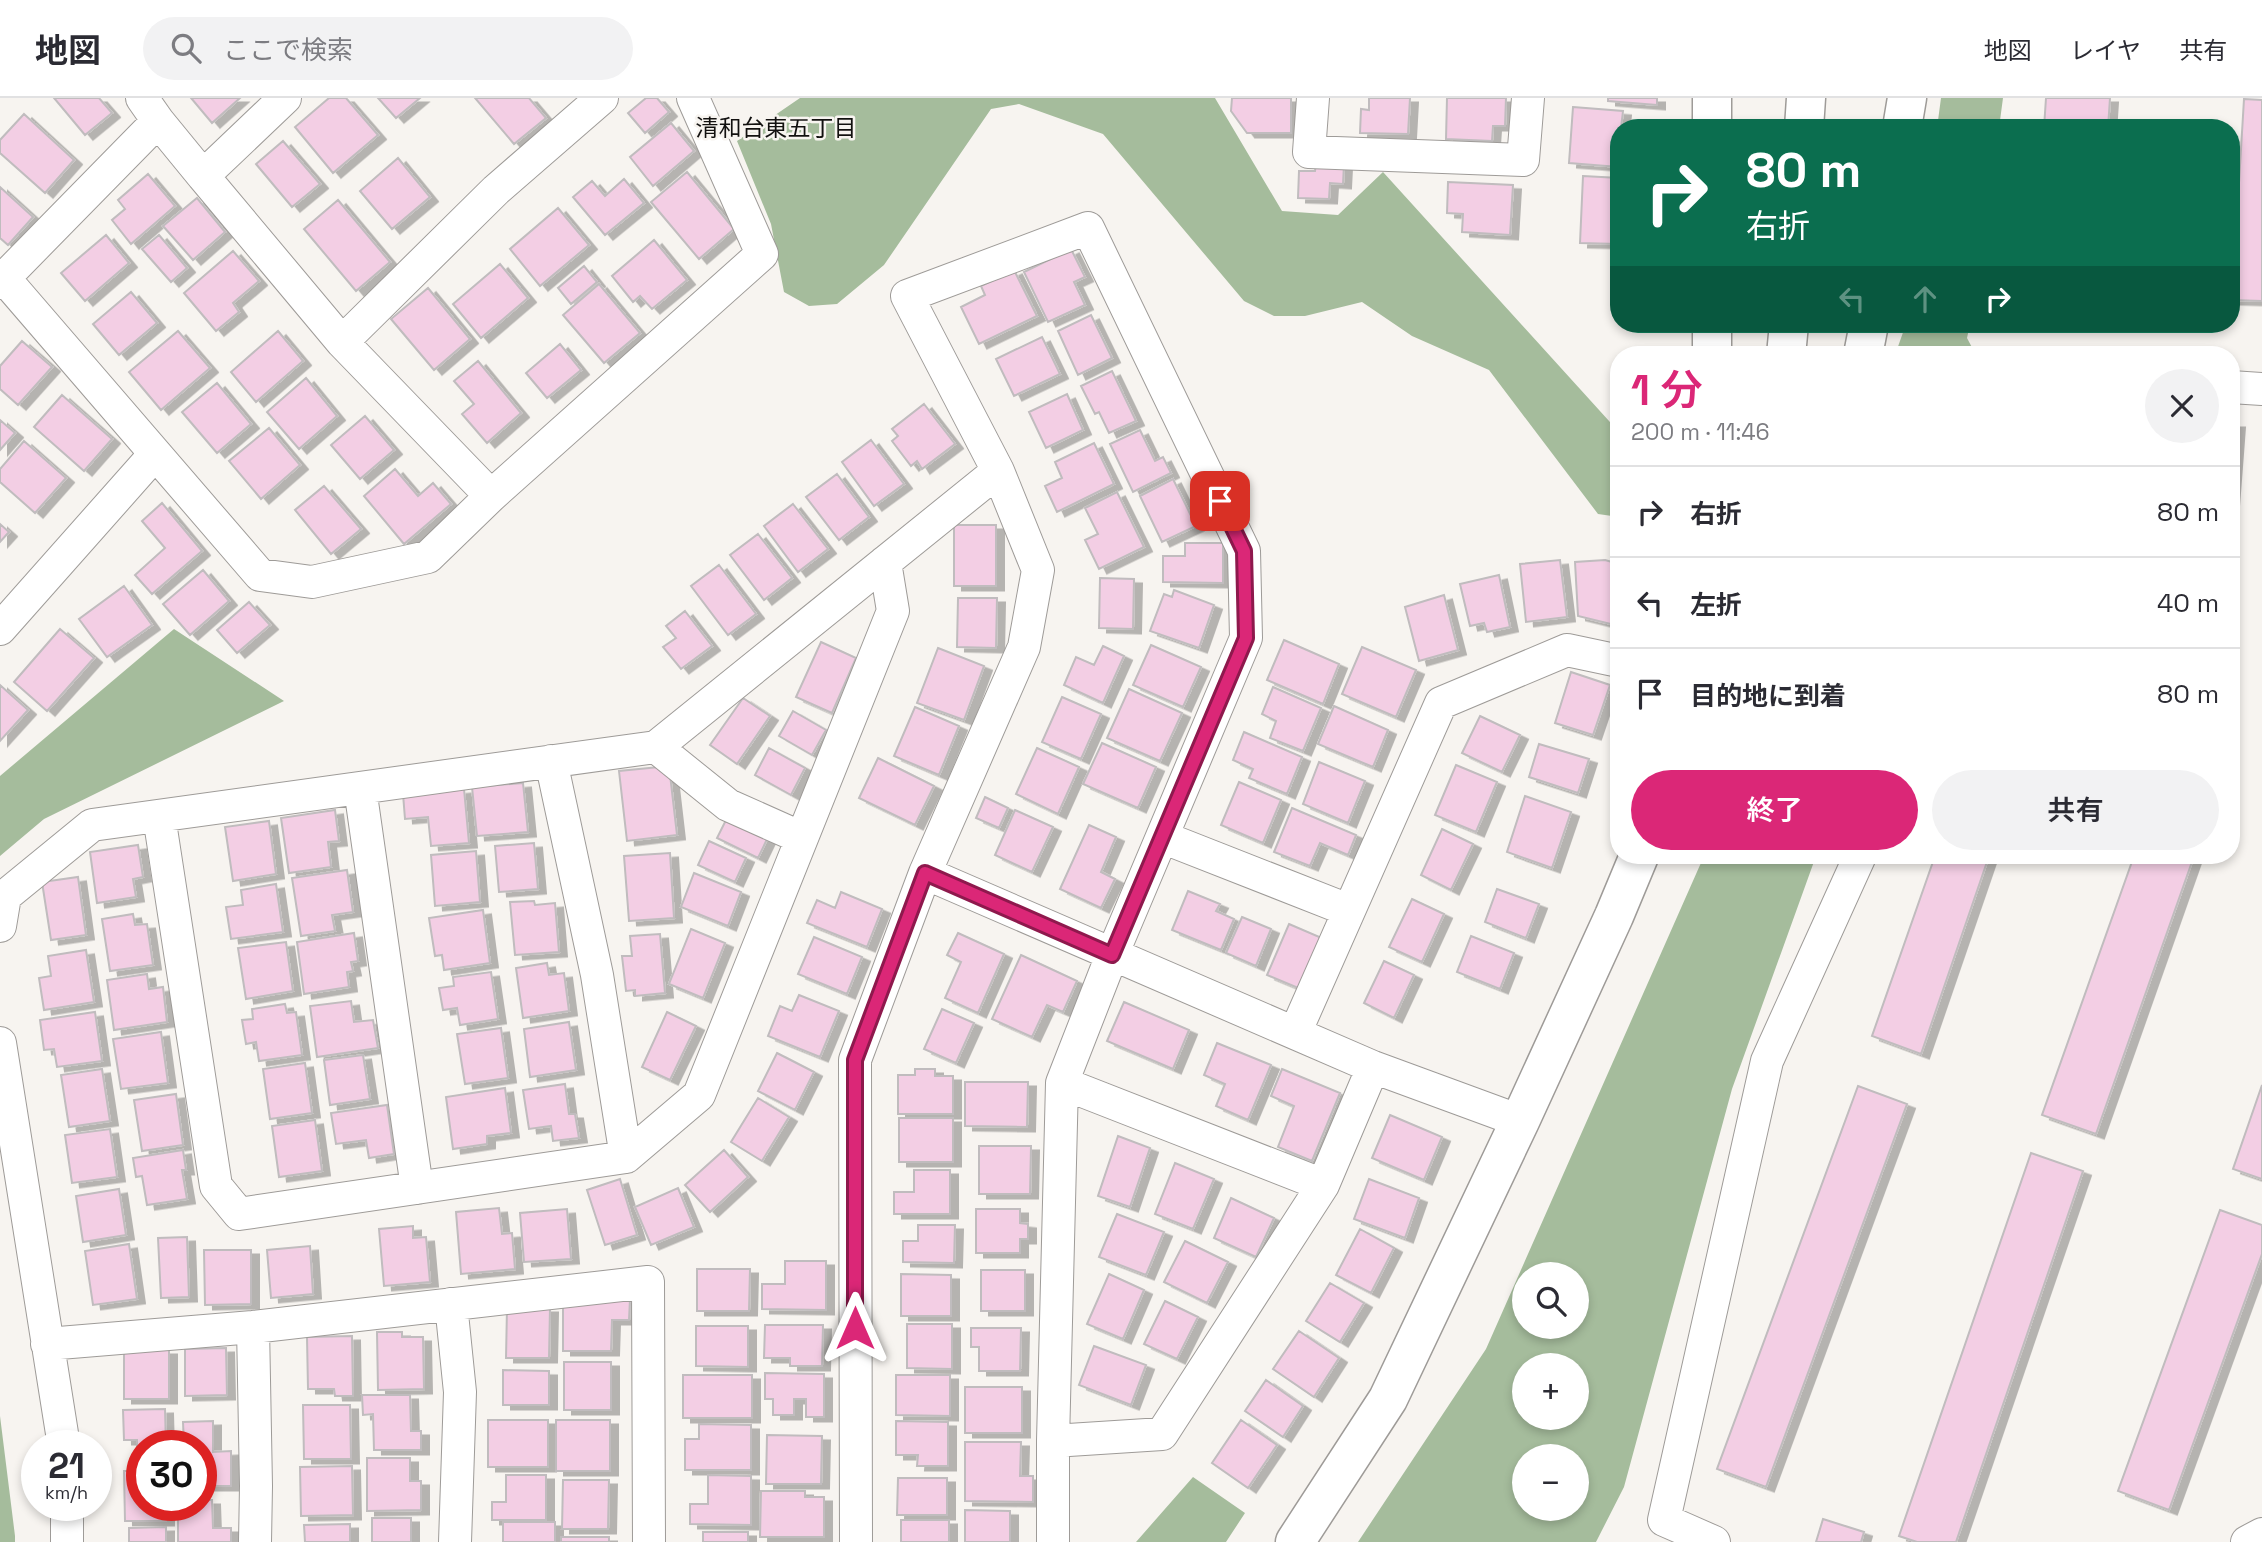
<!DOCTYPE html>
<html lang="ja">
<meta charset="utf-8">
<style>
body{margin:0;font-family:"Space Grotesk","Noto Sans JP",sans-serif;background:#f2f2f3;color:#2b2b33;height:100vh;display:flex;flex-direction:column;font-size:26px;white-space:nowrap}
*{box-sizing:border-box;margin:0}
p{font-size:23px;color:#7c7c81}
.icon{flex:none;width:38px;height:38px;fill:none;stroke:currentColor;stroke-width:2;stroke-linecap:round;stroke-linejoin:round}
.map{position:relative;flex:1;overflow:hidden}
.details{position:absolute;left:1610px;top:248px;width:630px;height:518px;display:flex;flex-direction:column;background:#fff;border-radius:28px;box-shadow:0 4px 10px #0003}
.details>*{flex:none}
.hud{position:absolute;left:1610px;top:21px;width:630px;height:214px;border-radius:28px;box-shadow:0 4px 10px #0003;background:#0b6e4f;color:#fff;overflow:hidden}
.controls{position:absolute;left:1512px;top:1164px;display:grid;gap:14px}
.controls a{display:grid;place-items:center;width:77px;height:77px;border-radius:50%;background:#fff;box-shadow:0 4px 10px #0003;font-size:35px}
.speed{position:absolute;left:21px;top:1332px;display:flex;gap:14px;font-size:35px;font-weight:700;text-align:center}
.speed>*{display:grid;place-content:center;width:91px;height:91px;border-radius:50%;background:#fff;box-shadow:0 4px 10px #0003;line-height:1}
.speed small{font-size:18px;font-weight:400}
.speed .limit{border:10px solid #d22;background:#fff;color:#111}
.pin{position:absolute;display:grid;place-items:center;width:60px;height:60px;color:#fff;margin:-30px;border-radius:14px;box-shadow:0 4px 10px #0006}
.me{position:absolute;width:77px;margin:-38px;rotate:0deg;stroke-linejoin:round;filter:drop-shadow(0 0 5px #0008)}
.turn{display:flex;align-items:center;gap:24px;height:147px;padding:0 21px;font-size:32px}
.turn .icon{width:91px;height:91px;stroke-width:2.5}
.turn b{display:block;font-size:49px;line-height:60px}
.lanes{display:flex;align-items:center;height:66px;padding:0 21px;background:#0003;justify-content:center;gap:35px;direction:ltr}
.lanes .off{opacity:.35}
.round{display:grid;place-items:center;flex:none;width:74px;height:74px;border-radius:37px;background:#f2f2f3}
.head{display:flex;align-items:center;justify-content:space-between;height:119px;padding:0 21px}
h1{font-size:42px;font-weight:600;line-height:52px;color:#db2777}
.button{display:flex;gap:14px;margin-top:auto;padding:14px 21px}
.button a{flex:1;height:80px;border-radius:42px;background:#db2777;color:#fff;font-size:28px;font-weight:600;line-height:80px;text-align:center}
.button a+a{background:#f2f2f3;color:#2b2b33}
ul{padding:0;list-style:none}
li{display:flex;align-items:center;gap:21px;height:91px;padding:0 21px;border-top:2px solid #e1e1e2}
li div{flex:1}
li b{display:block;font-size:26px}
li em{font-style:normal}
header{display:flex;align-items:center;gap:42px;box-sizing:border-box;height:98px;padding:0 35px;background:#fff;border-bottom:2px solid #e1e1e2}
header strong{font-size:33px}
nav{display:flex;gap:38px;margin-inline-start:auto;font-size:24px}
.search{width:490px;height:63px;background:#f2f2f3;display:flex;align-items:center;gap:18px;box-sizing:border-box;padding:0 24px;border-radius:38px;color:#7c7c81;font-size:26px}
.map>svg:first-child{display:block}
</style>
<header>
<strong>地図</strong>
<div class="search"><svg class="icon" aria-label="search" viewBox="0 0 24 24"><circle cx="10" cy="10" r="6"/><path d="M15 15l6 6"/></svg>ここで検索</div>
<nav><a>地図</a><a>レイヤ</a><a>共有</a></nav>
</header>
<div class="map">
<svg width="2262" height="1444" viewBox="0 0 2262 1444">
<defs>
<filter id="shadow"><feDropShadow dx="8" dy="4.5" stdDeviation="0" flood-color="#0004"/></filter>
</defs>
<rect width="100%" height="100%" fill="#f7f4f0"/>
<path fill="#a5bc9c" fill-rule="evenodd" d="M800 0H1215L1282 113 1338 117 1383 74 1619 334V419L1598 416 1489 272 1412 238 1362 204 1305 218H1274L1244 203 1103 36 1019 6 991 11 884 167 837 206 809 208 784 194 771 126 737 43Z
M1941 0H2003L1999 30H1937Z
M1906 226H1970L1967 240 1976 257H1895Z
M174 531 284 603 44 721 0 758V678Z
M1704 758H1816L1732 991 1624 1389 1596 1444H1358L1486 1251ZM1577 1176V1228H1524V1176ZM1577 1267V1320H1524V1267ZM1577 1358V1410H1524V1358Z
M0 1318 15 1438V1444H0Z
M1193 1379 1245 1415 1226 1444H1136Z"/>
<path fill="#f3cee4" stroke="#c0bcbe" stroke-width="2" filter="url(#shadow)" d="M54 0H99L112 15 85 37Z
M191 0H240L212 25Z
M329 0H346L378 37 333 75 295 29Z
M378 0H420L396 20Z
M475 0H529L546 20 514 46Z
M646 0H657L669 14 645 35 628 15Z
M1232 0H1291V35H1247L1231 13Z
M1369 0H1410L1408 36 1360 35 1361 11 1369 12Z
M1447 0H1506L1505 28H1493L1492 43 1446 41Z
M1608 0H1657V7L1608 3Z
M2046 0H2110L2108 30H2044Z
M2244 1 2262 2V203L2232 202Z
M1573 9 1623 13 1621 30H1619V69L1569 65Z
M24 16 74 62 45 95 0 55V42Z
M671 25 694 53 653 88 630 59Z
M283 43 320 86 292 109 256 66Z
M398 60 430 99 392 131 360 93Z
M1316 65 1344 66 1343 86 1330 85 1329 101 1298 100 1299 73H1315Z
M687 74 734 131 699 161 651 104Z
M148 76 175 108 131 146 112 122 125 111 118 102Z
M1583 78 1619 80V146L1580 145Z
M624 81 644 105 605 137 573 99 592 83 605 98Z
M1448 84 1513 87 1510 137 1462 134 1463 116 1447 115Z
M0 89 33 119 8 147 0 140Z
M197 100 225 134 193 162 163 128Z
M338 102 390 164 356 193 304 131Z
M558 110 589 147 540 188 510 151Z
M106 137 129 165 85 203 61 175Z
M159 137 187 170 171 184 142 151Z
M654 142 687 182 652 211 640 198 633 204 612 178Z
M1071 151 1085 179 1074 184 1085 207 1048 224 1024 174Z
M233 153 259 183 233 205 239 214 216 233 184 195Z
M500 166 528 200 481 240 453 206Z
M584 168 597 184 571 206 558 190Z
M1014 172 1037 218 979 246 961 209 985 197 981 188Z
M599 186 640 235 604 265 563 217Z
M428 190 470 241 434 272 391 221Z
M131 194 157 225 119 257 93 226Z
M1091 217 1112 260 1078 277 1058 233Z
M178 233 210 270 161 312 129 274Z
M278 233 303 263 256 304 231 274Z
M1042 239 1060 276 1014 298 996 261Z
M22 243 52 269 18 307 0 291V268Z
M560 246 581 272 547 300 526 275Z
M478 263 521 315 487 345 462 316 474 306 454 283Z
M1112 273 1136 323 1109 335 1099 314 1095 316 1081 288Z
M306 280 337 318 299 351 267 314Z
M217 285 251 326 217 355 182 314Z
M1067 296 1083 332 1046 350 1029 314Z
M62 297 112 341 84 373 34 329Z
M924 306 955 346 922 371 917 363 911 368 892 343 898 338 892 331Z
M365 318 394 352 360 381 331 347Z
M0 322 15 335 0 352Z
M2231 325H2237L2231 404Z
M269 330 300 367 261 401 229 363Z
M1140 332 1155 363 1163 359 1171 375 1133 394 1110 346Z
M871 342 904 386 874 408 842 364Z
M24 343 66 380 35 415 0 384V371Z
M1094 345 1114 386 1057 414 1045 388 1062 380 1055 364Z
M395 371 418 398 433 385 451 406 404 446 364 398Z
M837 376 869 419 839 442 806 399Z
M1173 381 1196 428 1162 444 1140 398Z
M324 388 361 431 331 456 295 412Z
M1117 394 1144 449 1099 471 1085 442 1098 436 1085 410Z
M162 405 202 453 152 496 135 477 165 450 142 423Z
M793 406 828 451 798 474 764 428Z
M0 426 9 434 0 444Z
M954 427H996V488H954Z
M758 436 792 480 764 502 730 457Z
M1185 445H1223V485L1163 484V458H1185Z
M1560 462 1567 519 1526 524 1520 466Z
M1605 462 1619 466V528L1578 518 1575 464Z
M719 467 756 516 728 537 691 488Z
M203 472 229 503 190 537 163 506Z
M1499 477 1510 529 1487 534 1484 525 1470 528 1460 486Z
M1100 480 1134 481 1133 531 1099 530Z
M124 488 152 527 107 559 79 521Z
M1174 492 1214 507 1199 550 1150 533 1164 496 1172 499Z
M1444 497 1458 552 1419 563 1405 509Z
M958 500H997L996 550 957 549Z
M249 504 270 527 237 555 217 532Z
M685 513 712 548 681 571 663 549 676 540 666 528Z
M60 531 94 560 47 613 14 584Z
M1284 542 1339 566 1323 606 1267 582Z
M821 544 856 560 832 615 796 599Z
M1151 547 1201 569 1183 609 1133 587Z
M1103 548 1124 558 1103 605 1064 587 1076 559 1094 567Z
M1362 549 1416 572 1396 619 1342 596Z
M938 550 984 568 964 622 917 605Z
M1571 574 1610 587 1593 637 1555 625Z
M0 587 28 612 0 643Z
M1273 589 1321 610 1303 653 1270 640 1276 623 1262 616Z
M1129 591 1182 615 1160 663 1107 640Z
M1062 599 1101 616 1081 661 1042 644Z
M743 600 770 618 737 666 710 647Z
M1334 608 1388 632 1373 669 1318 646Z
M915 609 959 628 939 677 894 658Z
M793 613 826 632 812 657 779 638Z
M1480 618 1520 637 1502 674 1462 655Z
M1244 634 1302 659 1287 696 1249 680 1253 671 1233 662Z
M1102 645 1156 669 1138 710 1083 686Z
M1539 646 1589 661 1578 695 1529 679Z
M769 650 805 670 791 697 755 677Z
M1037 650 1079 669 1058 716 1016 696Z
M878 660 934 688 915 727 859 700Z
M1319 664 1365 683 1348 725 1303 706Z
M1456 667 1497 684 1476 734 1435 717Z
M669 668 677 737 627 743 619 673Z
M1239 684 1281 702 1263 745 1221 727Z
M523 685 528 734 477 738 472 689Z
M464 691 469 745 431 748 428 719 405 721 403 696Z
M1525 698 1571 714 1552 770 1507 754Z
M985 699 1008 710 999 730 976 720Z
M1292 710 1356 737 1348 757 1320 745 1310 768 1274 754Z
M335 712 339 743 328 744 331 769 289 775 281 720Z
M1015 712 1053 729 1032 774 995 757Z
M728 718 769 737 758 760 717 740Z
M269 723 276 776 233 783 225 729Z
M1089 727 1116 739 1101 774 1115 781 1101 810 1060 791Z
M1442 731 1473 746 1451 792 1421 777Z
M709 743 746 760 735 784 698 767Z
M534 745 538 791 499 794 495 748Z
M138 747 143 779 133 781 136 799 97 805 90 754Z
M476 753 480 804 435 808 431 757Z
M670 755 674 820 629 823 624 758Z
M1935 758H1989L1921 956 1872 938Z
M2134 758H2194L2096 1036 2042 1017Z
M347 772 353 814 332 817 335 833 301 838 292 780Z
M694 775 741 794 728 828 681 809Z
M78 779 86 837 51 842 42 784Z
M276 786 283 834 231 841 226 809 243 807 241 792Z
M1497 791 1539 806 1526 840 1485 824Z
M1188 793 1220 806 1216 813 1234 821 1221 852 1172 832Z
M841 794 882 811 867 849 807 825 817 802 835 810Z
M1412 801 1444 816 1422 864 1389 849Z
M534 803 535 807 555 805 559 854 515 857 510 804Z
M483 812 490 865 444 872 442 857 435 858 429 820Z
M133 816 135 827 147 826 153 867 110 873 102 821Z
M1242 819 1271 831 1256 868 1226 855Z
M1289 826 1324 841 1303 892 1267 877Z
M691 831 725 845 703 900 669 886Z
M354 835 358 863 351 864 353 873 347 874 349 889 304 896 297 844Z
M958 835 1004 856 978 915 945 900 961 864 947 857Z
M660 836 665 895 635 898V892L626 893 622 858H632L630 838Z
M1471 838 1514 855 1500 891 1457 874Z
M814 839 862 859 847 896 798 876Z
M286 844 293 893 246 901 238 850Z
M86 852 94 904 44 912 39 880 51 878 48 858Z
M1021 857 1077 883 1063 914 1047 907 1032 939 992 921Z
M1384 863 1414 877 1394 920 1364 905Z
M547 865 549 877 564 875 569 913 523 920 516 870Z
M491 874 498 921 460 927 457 910 443 912 439 890 454 888 453 879Z
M147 876 149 891 163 889 167 924 114 932 107 882Z
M799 897 839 913 820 959 768 938 780 908 792 913Z
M351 903 354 924 373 922 378 950 317 959 310 908Z
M1124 904 1189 932 1173 971 1107 943Z
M285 906 287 915 296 914 302 957 259 963 256 944 246 946 242 922 253 921 252 911Z
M942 911 974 925 956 965 924 951Z
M95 914 102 963 57 969 54 951 44 952 40 922Z
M667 914 696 928 670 982 642 969Z
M569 924 576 972 530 979 524 931Z
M501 930 508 980 465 986 457 936Z
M161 934 168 985 121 991 113 941Z
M1217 945 1271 967 1248 1022 1216 1008 1225 986 1204 977Z
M777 955 814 974 795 1012 758 993Z
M363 957 370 1001 330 1007 324 962Z
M305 965 312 1015 270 1021 263 971Z
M102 971 110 1023 69 1029 61 977Z
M915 971H935V978H953V1016H898V977H915Z
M1282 971 1340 995 1312 1063 1278 1049 1294 1008 1271 998Z
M965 984H1028L1027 1029 965 1028Z
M565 986 569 1016H575L579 1040 553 1043 551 1028 529 1031 523 992Z
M2262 987V1081L2233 1071Z
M1858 988 1907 1006 1766 1389 1717 1371Z
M505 990 511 1035 487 1038V1046L453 1051 446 999Z
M176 996 183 1047 142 1053 134 1002Z
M758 1000 789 1019 762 1063 731 1044Z
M387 1007 394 1056 369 1060 366 1042 336 1046 331 1015Z
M1390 1017 1442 1039 1424 1082 1372 1060Z
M899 1020H953V1064H899Z
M315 1022 322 1073 279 1079 272 1028Z
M110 1031 117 1079 72 1085 65 1037Z
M1118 1038 1150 1050 1130 1109 1098 1098Z
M979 1048H1031L1030 1096H979Z
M183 1052 186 1072H182L187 1101 147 1107 142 1078 136 1079 133 1060Z
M724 1052 748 1079 710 1114 685 1087Z
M2031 1055 2083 1073 1956 1444H1917L1899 1438Z
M1175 1065 1214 1081 1193 1131 1155 1116Z
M914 1072H950V1116H894V1094H914Z
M620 1081 637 1137 605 1147 587 1092Z
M1369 1081 1419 1100 1405 1140 1354 1121Z
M678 1090 694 1129 651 1147 635 1109Z
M119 1091 126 1137 83 1144 76 1098Z
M1231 1100 1274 1120 1256 1159 1214 1140Z
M499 1110 502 1136 512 1135 515 1171 461 1176 456 1114Z
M567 1111 571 1161 524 1164 520 1115Z
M976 1111H1020V1125L1028 1126V1141H1020V1155H976Z
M2220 1112 2262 1127V1156L2169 1412 2118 1393Z
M1117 1116 1164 1134 1146 1177 1099 1159Z
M918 1127H955L954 1165 903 1164V1143H918Z
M413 1128V1140L426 1139 430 1184 384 1188 379 1131Z
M1360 1131 1394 1150 1371 1195 1336 1177Z
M187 1139 189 1199 161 1200 158 1140Z
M1185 1143 1228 1164 1207 1205 1164 1184Z
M129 1146 137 1201 93 1207 85 1153Z
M310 1148 313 1196 271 1200 267 1152Z
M204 1152H251V1206L205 1207Z
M785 1163H826V1212L762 1211V1186H785Z
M697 1171H750L749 1213H697Z
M981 1172H1025V1213H981Z
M901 1176 951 1177V1218H901Z
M1109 1176 1144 1192 1123 1241 1087 1226Z
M1330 1185 1364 1205 1340 1244 1306 1223Z
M563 1201H630L629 1222H612L611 1253H563Z
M1165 1203 1198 1219 1177 1261 1144 1246Z
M507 1210H550L549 1260H506Z
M907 1226H952V1271L907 1270Z
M765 1227H823L822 1268H790V1260H764Z
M696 1228H748V1269L696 1268Z
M971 1230H1021L1020 1273H979V1249H971Z
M1299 1233 1339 1260 1314 1299 1273 1271Z
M377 1234H402V1239H423L424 1291 378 1292Z
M352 1238 353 1298H335L334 1291H308L307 1239Z
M1094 1248 1146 1267 1131 1307 1079 1287Z
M226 1250 227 1297 185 1298V1251Z
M124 1252H169V1301H124Z
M564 1264H611V1312H564Z
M503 1272 549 1273V1307H503Z
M765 1275 824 1276V1319H806V1301H794V1317H773V1301H765Z
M683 1277H752V1320H683Z
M896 1277H950V1318L896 1317Z
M1266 1282 1303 1308 1283 1339 1245 1313Z
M965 1289H1022V1335H965Z
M362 1297H410L411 1333H421V1352H374L373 1316 363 1317Z
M303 1307H350L351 1361H304Z
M165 1311 166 1348H142V1361H137V1342H124L123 1312Z
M488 1322H548V1369H488Z
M556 1322H610V1373H556Z
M1241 1322 1277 1347 1248 1390 1212 1365Z
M213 1323V1354L231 1353V1388H201V1348H184L183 1324Z
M896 1323 948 1324V1368H917L918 1357H896Z
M699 1326 751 1327V1372H685V1341H699Z
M767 1337 822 1338 821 1386H766Z
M965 1344H1021L1020 1378H1033V1404L965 1403Z
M367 1360H410V1383H421V1412L367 1413Z
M352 1368 353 1417 301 1418 300 1369Z
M124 1373H142V1407H166V1423H125Z
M506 1377H546V1422H492V1404H506Z
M708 1377 751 1378V1427L690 1426V1406H708Z
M898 1380H947V1417H897Z
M563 1382H609L608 1431H562Z
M761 1393H805V1399H824V1439H760Z
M201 1402H212L213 1430H231V1444H178V1407H201Z
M965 1412 1010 1413V1444H965Z
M372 1420H411V1444H372Z
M1823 1421 1864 1434 1861 1444H1816Z
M901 1422H949V1444H901Z
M503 1424H555V1444H503Z
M350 1426V1444H305L304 1427Z
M166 1429V1444H129V1430Z
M703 1434H748V1444H703Z
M561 1439H609V1444H561Z"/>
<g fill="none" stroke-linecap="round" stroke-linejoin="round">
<defs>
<path id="minor" d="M142 0 158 23 203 78
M285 0 203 78 342 244 491 398 762 156 693 0
M1313 0 1309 54 1523 62 1528 0
M4 180 158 23
M0 185 4 180 260 477 312 484 428 459 491 398
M342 244 496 92 602 0
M2231 289 2262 291
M0 531 155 356
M656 649 728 707 802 740
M551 663 597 877 626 1059
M360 690 417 1090
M159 718 216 1088 239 1116 626 1059 699 997 893 513 885 464
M1162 739 1348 812
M925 775 1024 549 1038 472 998 373
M0 828 5 798 92 727 656 649 998 373 907 198 1088 130 1244 453 1246 540 1112 857 1062 985 1053 1343V1444
M1295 935 1441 605 1567 552 1619 563
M0 945 64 1348
M1062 985 1323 1087
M451 1206 460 1294 455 1444
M253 1229 256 1388 255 1444
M47 1246 253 1229 648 1184 649 1444
M1053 1343 1162 1336 1323 1087 1373 969
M67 1444V1407
M856 1444 855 962 925 775 1373 969 1520 1023
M1714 1444 1664 1422 1767 963 1860 758
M2247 1444 2262 1436"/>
<path id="tertiary" d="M1712 0V30
M1804 30 1806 0
M1902 30 1907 0
M1712 226V257
M1786 257 1789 226
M1863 257 1869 226
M1295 1444 1388 1301 1520 1023 1614 818 1639 758"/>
</defs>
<use href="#minor" stroke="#9e9b98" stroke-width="34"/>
<use href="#tertiary" stroke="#9e9b98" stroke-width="41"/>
<use href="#minor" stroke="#fff" stroke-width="32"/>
<use href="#tertiary" stroke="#fff" stroke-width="38"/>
</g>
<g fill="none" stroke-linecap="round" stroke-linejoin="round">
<defs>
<path id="route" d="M855 1230V962L925 775 1112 857 1246 540 1244 453 1220 403"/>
</defs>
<use href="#route" stroke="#8e194d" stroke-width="18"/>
<use href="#route" stroke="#db2777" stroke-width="12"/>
</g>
<g text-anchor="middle" stroke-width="5" stroke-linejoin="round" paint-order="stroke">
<g font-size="23" fill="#121110" stroke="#f7f4f0">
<text x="776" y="38">清和台東五丁目</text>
</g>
</g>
</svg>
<div class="controls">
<a><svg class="icon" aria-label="search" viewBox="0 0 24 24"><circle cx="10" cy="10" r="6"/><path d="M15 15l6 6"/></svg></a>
<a>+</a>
<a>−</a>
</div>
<div class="speed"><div>21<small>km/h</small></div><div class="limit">30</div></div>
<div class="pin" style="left:1220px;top:403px;background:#d93025"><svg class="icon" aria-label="arrive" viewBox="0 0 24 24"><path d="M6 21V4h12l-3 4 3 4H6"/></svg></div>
<svg class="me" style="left:855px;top:1230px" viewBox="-20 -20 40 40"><path d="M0-17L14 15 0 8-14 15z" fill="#db2777" stroke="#fff" stroke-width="4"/></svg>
<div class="hud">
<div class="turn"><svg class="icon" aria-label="right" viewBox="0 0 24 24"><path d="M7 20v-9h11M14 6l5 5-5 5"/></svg><div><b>80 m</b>右折</div></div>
<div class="lanes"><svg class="icon off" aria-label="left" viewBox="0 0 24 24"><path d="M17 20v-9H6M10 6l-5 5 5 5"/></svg><svg class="icon off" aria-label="ahead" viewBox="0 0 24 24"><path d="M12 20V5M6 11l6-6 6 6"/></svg><svg class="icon" aria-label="right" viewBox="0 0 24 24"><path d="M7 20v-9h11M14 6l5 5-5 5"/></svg></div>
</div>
<section class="details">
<div class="head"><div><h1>1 分</h1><p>200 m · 11:46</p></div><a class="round"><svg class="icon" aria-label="close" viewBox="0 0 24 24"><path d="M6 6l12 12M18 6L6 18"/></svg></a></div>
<ul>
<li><svg class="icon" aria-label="right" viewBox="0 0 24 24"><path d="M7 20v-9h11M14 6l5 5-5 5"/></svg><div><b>右折</b></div><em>80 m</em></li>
<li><svg class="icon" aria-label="left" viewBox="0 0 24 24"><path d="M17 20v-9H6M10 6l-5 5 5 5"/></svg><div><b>左折</b></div><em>40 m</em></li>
<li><svg class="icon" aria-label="arrive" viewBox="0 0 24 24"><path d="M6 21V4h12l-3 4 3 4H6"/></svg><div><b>目的地に到着</b></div><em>80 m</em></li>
</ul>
<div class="button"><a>終了</a><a>共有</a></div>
</section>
</div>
